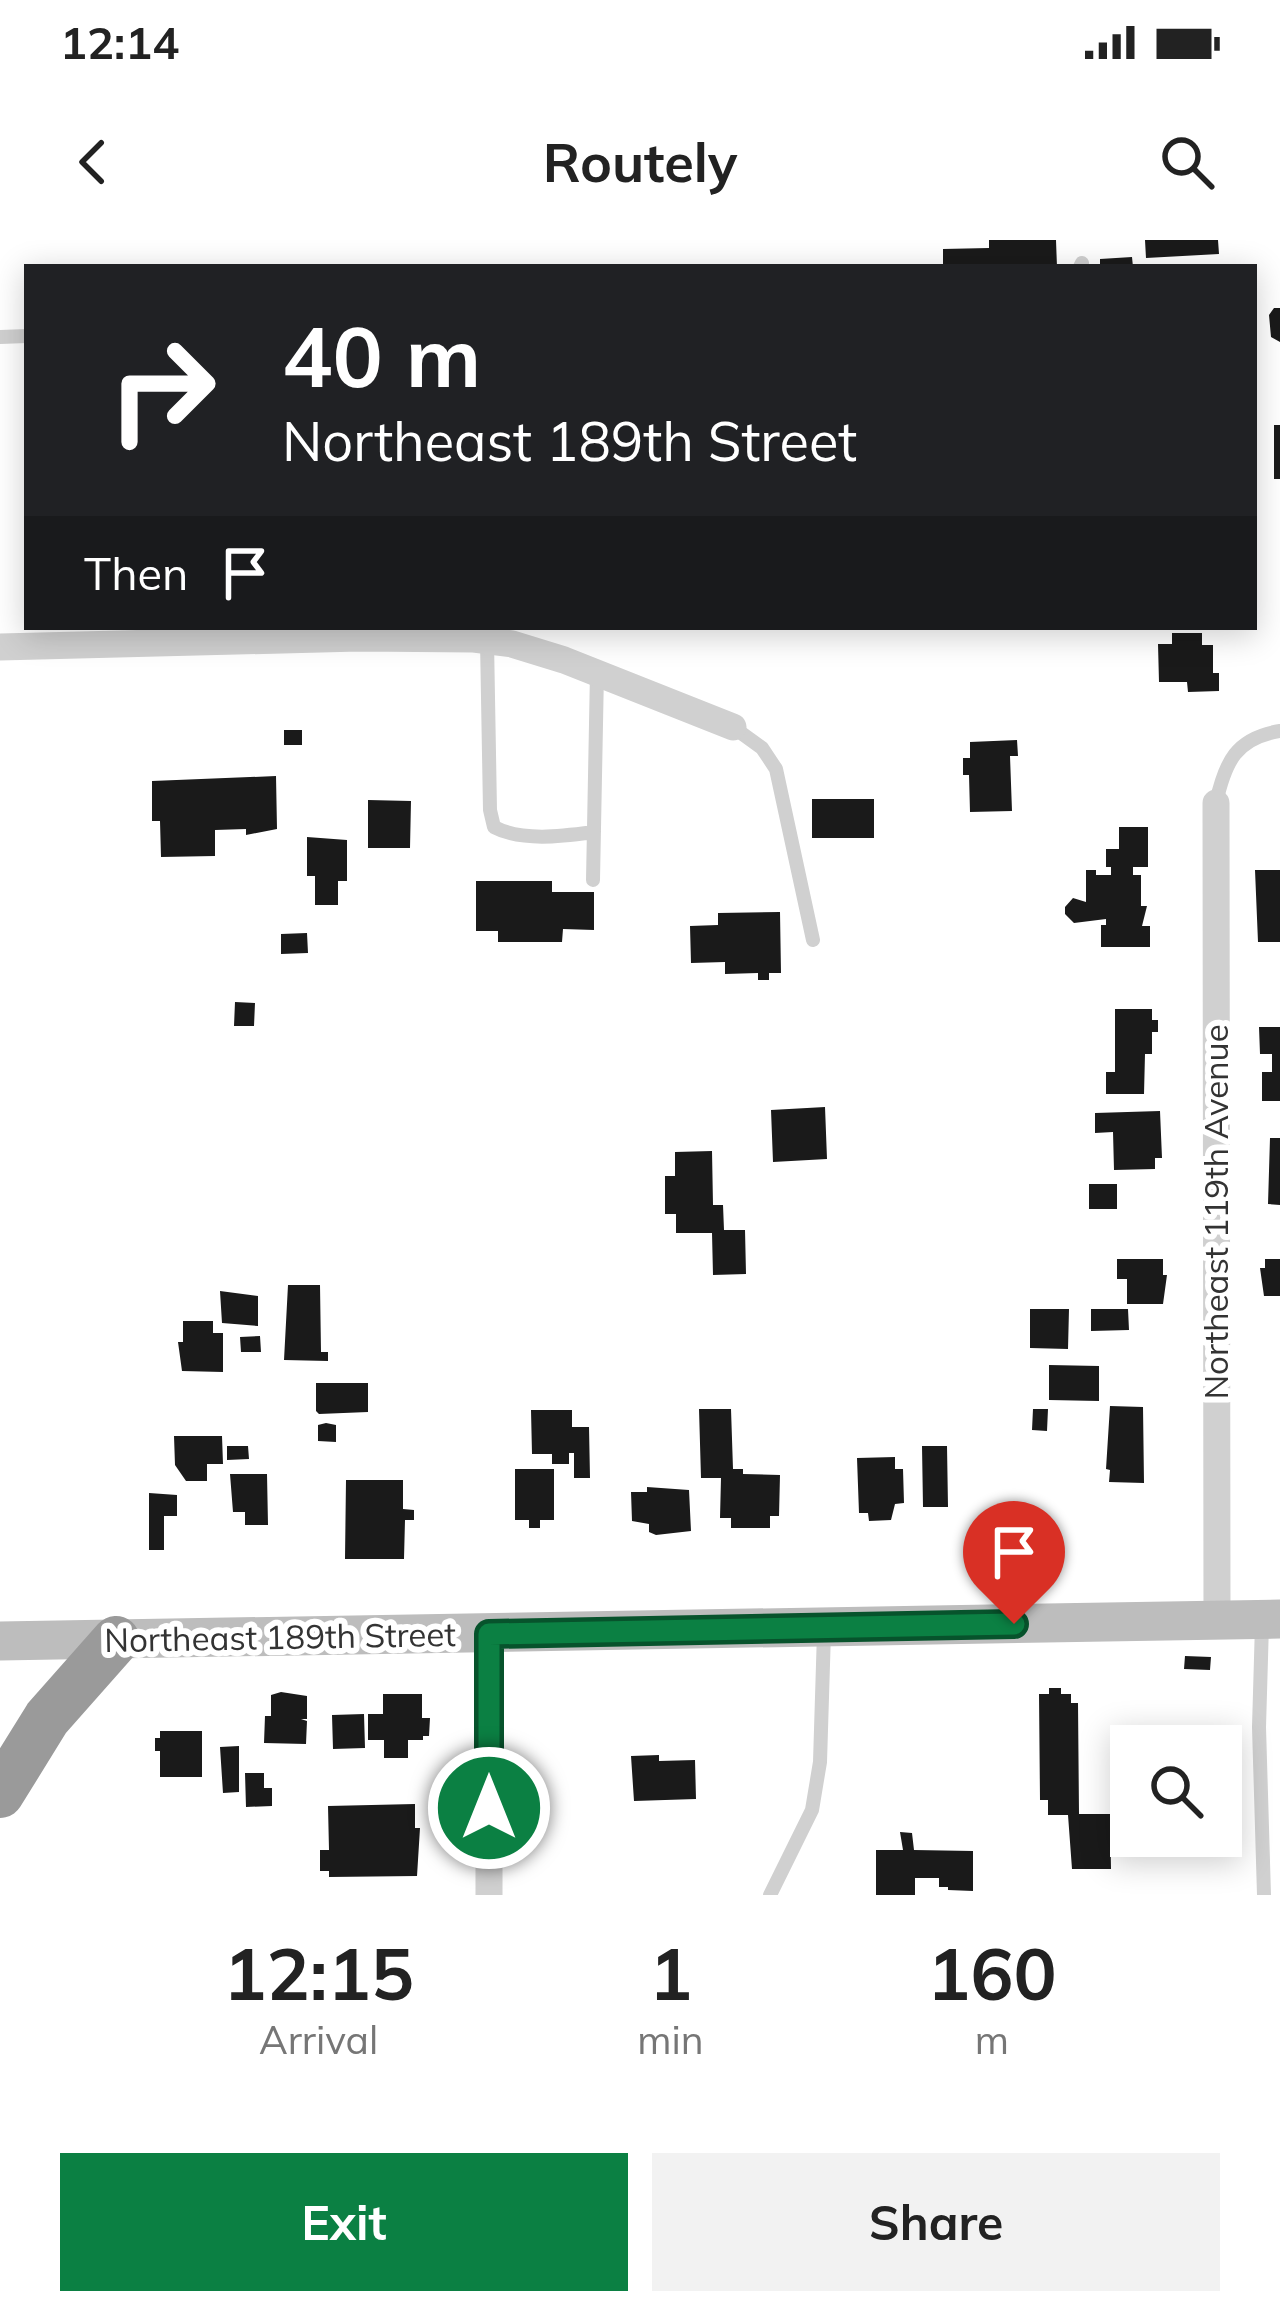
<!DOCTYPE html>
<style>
body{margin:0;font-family:Mulish,sans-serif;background:#f2f2f2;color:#222;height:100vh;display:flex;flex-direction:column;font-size:45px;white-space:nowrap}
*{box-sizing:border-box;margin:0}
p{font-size:39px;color:#767676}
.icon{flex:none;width:66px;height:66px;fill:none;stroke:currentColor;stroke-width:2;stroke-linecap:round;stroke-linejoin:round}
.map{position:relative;height:1655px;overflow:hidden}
.drawer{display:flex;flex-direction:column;background:#fff;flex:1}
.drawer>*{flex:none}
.hud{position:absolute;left:24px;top:24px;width:1233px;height:366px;border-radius:0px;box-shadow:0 6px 30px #0003;background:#202124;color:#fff;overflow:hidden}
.controls{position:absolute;left:1110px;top:1485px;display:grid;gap:24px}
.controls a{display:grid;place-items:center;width:132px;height:132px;border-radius:0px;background:#fff;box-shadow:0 6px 30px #0003;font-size:60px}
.pin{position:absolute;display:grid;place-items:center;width:102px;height:102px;color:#fff;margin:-123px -51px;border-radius:50% 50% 50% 0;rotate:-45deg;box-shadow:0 0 12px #0007}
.pin .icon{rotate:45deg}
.me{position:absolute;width:132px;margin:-66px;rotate:0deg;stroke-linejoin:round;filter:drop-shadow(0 0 9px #0008)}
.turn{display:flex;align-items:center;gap:42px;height:252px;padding:0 60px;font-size:54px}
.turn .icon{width:156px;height:156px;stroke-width:2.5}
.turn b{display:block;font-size:84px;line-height:102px}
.then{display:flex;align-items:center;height:114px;padding:0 60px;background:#0003;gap:24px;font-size:45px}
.eta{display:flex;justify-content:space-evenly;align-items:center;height:204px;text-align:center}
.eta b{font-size:72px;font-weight:700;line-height:84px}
.primary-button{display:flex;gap:24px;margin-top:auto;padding:24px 60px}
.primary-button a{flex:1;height:138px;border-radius:0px;background:#0b8043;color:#fff;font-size:48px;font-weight:700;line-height:138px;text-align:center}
.primary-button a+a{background:#f2f2f2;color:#222}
.status{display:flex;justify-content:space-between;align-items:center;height:84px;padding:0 60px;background:#fff;direction:ltr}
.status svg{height:33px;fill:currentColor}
header{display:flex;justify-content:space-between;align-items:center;height:156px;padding:0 60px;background:#fff;font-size:54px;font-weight:700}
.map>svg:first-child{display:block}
</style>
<div class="status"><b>12:14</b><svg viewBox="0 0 49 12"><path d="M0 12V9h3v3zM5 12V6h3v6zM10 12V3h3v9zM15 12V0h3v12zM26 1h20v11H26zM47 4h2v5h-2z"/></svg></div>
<header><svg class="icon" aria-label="back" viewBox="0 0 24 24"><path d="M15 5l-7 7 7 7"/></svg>Routely<svg class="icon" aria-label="search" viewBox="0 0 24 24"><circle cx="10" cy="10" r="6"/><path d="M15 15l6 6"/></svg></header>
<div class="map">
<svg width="1280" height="1655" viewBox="0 0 1280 1655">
<rect width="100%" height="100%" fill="#fff"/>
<path fill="#1a1a1a" d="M989 0H1056L1057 27H943V9L989 8Z
M1145 0H1218L1219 14 1146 18Z
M1132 17 1133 27H1100V19Z
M1274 68H1280V102L1271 97 1269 75Z
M1274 185H1280V239H1274Z
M1172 393H1202V405H1213V433H1219V451L1188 452 1187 442H1159L1158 404H1172Z
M284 490H302V505H284Z
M1017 500 1018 516H1010L1012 571 970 572 969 535H963V518H970V502Z
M276 536 277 589 246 595V589L215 590V616L161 617 160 581H152V541Z
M812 559H874V598H812Z
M368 560 411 561 410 608H368Z
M1119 587H1148V627H1133V635H1141V666H1147L1142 686H1150V707H1101V685H1106V679L1074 683 1065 674V667L1073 658 1086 662V630H1096V635H1111V627H1106V609H1119Z
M307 597 347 600V641H338V665H315V636H307Z
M1255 630H1280V702H1258Z
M476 641H552V652H594V690L563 689 562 702H498V691H476Z
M780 672 781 733H769V740H758V733L725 734V722L691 723 690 686 718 685V673Z
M307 693 308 713 281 714V694Z
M235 762 255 763 254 786H234Z
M1115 769H1152V780H1158V792H1152V814H1145L1144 854H1106V832H1115Z
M1259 787H1280V861H1262V832H1272V814H1260Z
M825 867 827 919 773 922 771 870Z
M1160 871 1162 918H1155V929L1114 930 1113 892 1095 893V873Z
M1270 898H1280V965L1268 964Z
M712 911 713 965H723L724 990H745L746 1034 713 1035 712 993H676V974H665V936H675V912Z
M1089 944H1117V969H1089Z
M1117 1019H1163V1035H1167L1163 1064H1127V1039H1117Z
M1265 1019H1280V1056H1264L1260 1028H1265Z
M288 1045H320L321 1112H328V1121L284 1120Z
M220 1051 258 1056V1086L222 1083Z
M1030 1069H1069L1068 1109 1030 1108Z
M1091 1069H1128L1129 1090 1091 1091Z
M183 1081H213V1093H223V1132L182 1131 178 1102H183Z
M260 1096 261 1112H241L240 1097Z
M1049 1125 1099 1126V1161L1049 1160Z
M316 1143H368V1172L319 1174 316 1171Z
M1110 1166 1143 1167 1144 1243 1109 1242 1110 1230 1106 1229Z
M699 1169H731L733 1229H743V1234L780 1235 779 1276H770V1288H731V1278H720L721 1238H701Z
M1033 1169H1048L1047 1191 1032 1190Z
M531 1170H572V1187H589L590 1238H574V1213H569V1224H552V1214H532Z
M326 1183 336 1185V1202L318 1201V1185Z
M174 1196H222L223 1224H207V1241H186L175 1225Z
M227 1206H248L249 1219 227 1220Z
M922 1206H947L948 1267H923Z
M895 1217V1229H903L904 1263 895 1264 891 1280 869 1281 868 1273H859L857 1218Z
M515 1229H554V1280H540V1288H529V1280H515Z
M230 1234H267L268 1285H245V1272H233Z
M346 1240H403V1269L414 1270V1280H405L404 1319H345Z
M647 1247 689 1250 691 1291 656 1295 649 1292V1284L632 1281 631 1252H647Z
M149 1253 177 1255V1276H164V1310H149Z
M1185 1416 1211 1417 1210 1430 1184 1429Z
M1049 1448H1061V1454H1071V1463H1078L1079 1574H1110L1111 1629H1072L1068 1575H1048V1560H1040L1039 1454H1049Z
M281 1452 307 1456V1479H301L307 1481 306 1504 264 1503 265 1476H271V1455Z
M383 1454H422V1478H430L429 1496H423V1500H408V1518H384V1500H368V1474H383Z
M364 1474 365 1508 333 1509 332 1475Z
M160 1491H202V1537H160V1511H155V1498H160Z
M1206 1491V1506H1131V1545H1127L1126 1493Z
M239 1506V1552L223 1553 220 1507Z
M659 1515V1521L695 1520 696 1559 634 1561 631 1516Z
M245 1533H264V1548H272V1566L246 1567Z
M415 1564V1588H420L417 1636 329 1637V1631H320V1610H329L328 1566Z
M900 1592 912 1593 914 1610 973 1611V1651L948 1650V1647H939V1638H915V1655H876V1610H903Z"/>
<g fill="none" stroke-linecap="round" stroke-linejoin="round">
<path stroke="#d0d0d0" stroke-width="14" d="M1080 27 1082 23
M0 97 27 96
M487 401 490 570 494 587C522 602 564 596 594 592
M733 487 762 508 776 529 813 700
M1216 563C1225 522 1236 498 1280 491
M593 640 597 432
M1262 1384 1259 1487 1264 1655
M770 1655 812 1570 820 1522 824 1392"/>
<path stroke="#d0d0d0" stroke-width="27" d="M0 407 359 398 474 399 512 404 564 420 733 487
M1216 563 1217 1380
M489 1393V1655"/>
<path stroke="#bdbdbd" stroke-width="39" d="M0 1401 1280 1379"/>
<path stroke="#9a9a9a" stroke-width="48" d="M0 1554 47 1478 116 1400"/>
</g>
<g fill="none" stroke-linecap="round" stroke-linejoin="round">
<defs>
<path id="route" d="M489 1568V1394L1014 1384"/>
</defs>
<use href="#route" stroke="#07532c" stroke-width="30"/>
<use href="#route" stroke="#0b8043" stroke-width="21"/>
</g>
<g text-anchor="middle" stroke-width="12" stroke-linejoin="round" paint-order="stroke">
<g font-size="33" fill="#333" stroke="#fff">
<text transform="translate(1216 972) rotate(-90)" y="12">Northeast 119th Avenue</text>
<text transform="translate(280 1397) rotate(-1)" y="12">Northeast 189th Street</text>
</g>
</g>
</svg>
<div class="controls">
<a><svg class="icon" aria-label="search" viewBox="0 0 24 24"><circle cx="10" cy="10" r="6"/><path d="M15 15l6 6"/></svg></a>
</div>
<div class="pin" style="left:1014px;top:1384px;background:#d93025"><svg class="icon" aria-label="arrive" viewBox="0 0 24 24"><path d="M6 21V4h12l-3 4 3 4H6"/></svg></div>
<svg class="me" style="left:489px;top:1568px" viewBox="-20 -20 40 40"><circle r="17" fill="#0b8043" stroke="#fff" stroke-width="3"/><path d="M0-11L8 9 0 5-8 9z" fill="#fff"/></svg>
<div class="hud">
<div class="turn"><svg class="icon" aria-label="right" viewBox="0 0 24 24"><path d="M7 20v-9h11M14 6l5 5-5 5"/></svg><div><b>40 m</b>Northeast 189th Street</div></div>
<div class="then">Then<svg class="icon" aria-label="arrive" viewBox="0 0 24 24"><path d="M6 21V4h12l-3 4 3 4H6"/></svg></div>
</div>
</div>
<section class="drawer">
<div class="eta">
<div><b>12:15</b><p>Arrival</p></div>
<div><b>1</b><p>min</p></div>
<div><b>160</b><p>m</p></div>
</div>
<div class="primary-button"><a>Exit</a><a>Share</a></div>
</section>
